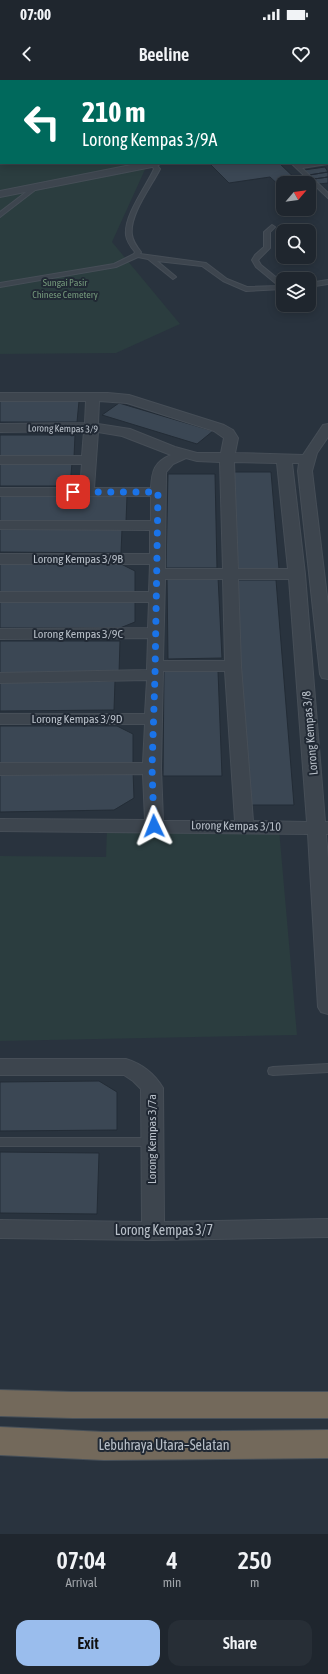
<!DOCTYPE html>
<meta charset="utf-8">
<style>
body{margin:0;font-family:"Asap Condensed",sans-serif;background:#272e36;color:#f1f3f6;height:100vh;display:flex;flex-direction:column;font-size:15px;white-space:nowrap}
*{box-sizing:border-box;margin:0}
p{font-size:13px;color:#a1a5aa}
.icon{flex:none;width:22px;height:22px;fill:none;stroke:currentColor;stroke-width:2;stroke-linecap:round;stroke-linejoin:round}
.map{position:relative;height:1454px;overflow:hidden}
.drawer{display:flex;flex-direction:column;background:#1f262e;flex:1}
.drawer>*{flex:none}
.banner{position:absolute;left:0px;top:0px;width:328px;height:84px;box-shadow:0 2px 10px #0003,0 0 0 1px #3c434a;background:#00695c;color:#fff;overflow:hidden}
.needle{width:26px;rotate:61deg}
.fabs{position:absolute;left:276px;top:96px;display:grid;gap:8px}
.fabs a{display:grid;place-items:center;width:40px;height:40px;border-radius:8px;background:#1f262e;box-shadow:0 2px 10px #0003,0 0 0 1px #3c434a;font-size:20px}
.pin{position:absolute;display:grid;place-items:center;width:34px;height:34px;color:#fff;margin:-17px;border-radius:8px;box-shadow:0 2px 6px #0006}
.me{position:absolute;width:44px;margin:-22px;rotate:358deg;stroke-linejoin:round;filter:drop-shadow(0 0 3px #0008)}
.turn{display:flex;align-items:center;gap:14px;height:84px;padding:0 16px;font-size:18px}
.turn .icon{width:52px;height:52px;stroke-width:2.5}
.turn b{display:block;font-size:28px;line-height:34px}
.eta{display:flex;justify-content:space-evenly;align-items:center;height:68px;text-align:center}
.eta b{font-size:24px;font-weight:600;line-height:28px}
.cta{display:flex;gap:8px;margin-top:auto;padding:8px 16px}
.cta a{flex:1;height:46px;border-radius:12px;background:#9abded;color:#111;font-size:16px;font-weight:600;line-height:46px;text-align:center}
.cta a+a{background:#272e36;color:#f1f3f6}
.status{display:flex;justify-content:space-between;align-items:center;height:28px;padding:0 20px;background:#1f262e;direction:ltr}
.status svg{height:11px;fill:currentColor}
header{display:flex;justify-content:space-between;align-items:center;height:52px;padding:0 16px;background:#1f262e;font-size:18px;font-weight:600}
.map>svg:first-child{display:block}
</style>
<div class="status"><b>07:00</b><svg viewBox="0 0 49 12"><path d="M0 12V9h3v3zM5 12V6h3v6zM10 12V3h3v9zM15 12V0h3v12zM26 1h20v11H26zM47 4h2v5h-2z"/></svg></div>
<header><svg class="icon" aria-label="back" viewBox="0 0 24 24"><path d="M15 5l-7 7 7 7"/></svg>Beeline<svg class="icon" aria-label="heart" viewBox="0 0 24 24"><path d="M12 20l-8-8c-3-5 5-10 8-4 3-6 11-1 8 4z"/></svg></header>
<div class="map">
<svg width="328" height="1454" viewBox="0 0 328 1454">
<rect width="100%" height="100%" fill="#29333e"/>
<path fill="#2b3d3f" d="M0 0H212L1 1V83H148L112 162 180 244 116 273 0 274Z
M107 748 279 749 297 955 0 961V776L106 777Z"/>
<path fill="#3b4754" stroke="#232c36" d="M209 83H279L300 103H283V109L270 97 229 103Z
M325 87 328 92 309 95 304 90Z
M328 92V97L314 99 309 95Z
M328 97V103L319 104 314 99Z
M0 321H79L77 342H0Z
M119 323 213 351 197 364 102 335Z
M0 355H75L74 377H0Z
M0 383H72L70 406H0Z
M233 392H271L279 489H238Z
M168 394H215L217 488H166Z
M0 416H127L126 442H0Z
M0 448 122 449 121 473 0 472Z
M0 484H121L135 491V513H0Z
M218 497 222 578 168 579 167 498Z
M235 500H276L294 725H246Z
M135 520V542L120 548H0V521Z
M0 561H120L119 593H0Z
M164 590 218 591 222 696H163Z
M115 601 114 630 0 631V602Z
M0 646H117L133 654V683H0Z
M133 691 134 718 114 730 0 732V692Z
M99 1001 117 1012V1050L0 1051V1002Z
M0 1072 99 1073 97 1134 0 1133Z"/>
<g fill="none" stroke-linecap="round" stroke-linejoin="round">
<defs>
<path id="lane" d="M233 0H237V1H233Z
M0 13H1V17H0Z
M327 82 328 84 302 88 328 113V118L291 83H297L299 85 327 83Z
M151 83H155L160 89C151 107 129 135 132 155 133 162 137 167 141 172L140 174 206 183 227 199 247 207 279 206 256 187 252 180 255 175 264 167V152L272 145 275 147 270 152V168L258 180 261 185 283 203V209L246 211 223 201 202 186 157 181 175 196 176 197 173 199 148 179 138 177 116 187 0 207V203L114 184 134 174 135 172C131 167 127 162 126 155 124 135 146 107 154 89Z
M34 106 39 107 0 137V132Z
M328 200V204L309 207V203Z
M328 984V992L273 995 269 994 268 991 269 988 273 987Z
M0 1058H152L156 1059 157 1062 156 1065 152 1066H0Z"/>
<path id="street" d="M281 0H291V1H281Z
M327 13H328L327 20Z
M327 57H328V64H327Z
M141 83H162L157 86 0 117V111Z
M0 313H108L129 315 224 345 233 350 238 358 235 373 303 375 323 345 328 344V357L317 373 312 391 328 525V599L322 598 320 594 298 391 299 383H292L305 494 325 742H328V754H326L328 779V934L321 932 318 927 308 754 0 751V739L145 740 143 694 0 695V683H143L145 644H0V634H145L147 600 0 603V593L147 590 148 558 0 559V549L148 548 149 522H0V512H149L150 484H0V474H150V450L0 449V441H151V416H0V408H80L82 384H0V376H82L84 351 0 352V344L85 343 86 321H0ZM99 321 127 323 214 351 224 358 221 373H197L175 367 130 349 98 344ZM98 352 122 356 171 375C154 382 152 391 151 408H94ZM186 378 197 381 220 382 223 489H165L166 392 173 384ZM234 382 277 383 288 489H238ZM165 499H223L225 581H163ZM238 499H289L307 742 253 741 241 586ZM163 591H225L235 741H163L161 688Z
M0 979H126C142 984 154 993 163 1008L164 1142 328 1139V1157L153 1160 0 1158V1140L142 1142 141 1009 133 1001 124 995H0Z"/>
<path id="secondary" d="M308 0H320V1H308Z
M327 28 328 29V37L327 36Z"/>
<path id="highway" d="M0 1310 72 1312H328V1338H72L0 1336Z
M0 1347 104 1352 328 1350V1378L104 1380 0 1375Z"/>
</defs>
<use href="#lane" stroke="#464e57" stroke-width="2"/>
<use href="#street" stroke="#464e57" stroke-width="2"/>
<use href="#secondary" stroke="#464e57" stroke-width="2"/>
<use href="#highway" stroke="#475059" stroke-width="2"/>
<use href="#lane" fill="#3d454e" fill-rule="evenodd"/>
<use href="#street" fill="#3d454e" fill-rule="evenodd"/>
<use href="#secondary" fill="#4b5461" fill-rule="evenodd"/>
<use href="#highway" fill="#73695b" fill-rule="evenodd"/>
</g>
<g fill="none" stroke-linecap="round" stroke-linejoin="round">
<path stroke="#1a73e8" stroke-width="7" stroke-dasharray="0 12.6" d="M73 412H158L155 595 152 688 154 746"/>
</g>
<g text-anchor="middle" stroke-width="4" stroke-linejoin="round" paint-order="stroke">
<g font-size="10" fill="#73977a" stroke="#212934">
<text x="65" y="206">Sungai Pasir<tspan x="65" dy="12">Chinese Cemetery</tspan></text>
</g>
<g font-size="10" fill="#b9c0c9" stroke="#212934">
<text transform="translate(63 348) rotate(1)" y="4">Lorong Kempas 3/9</text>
</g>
<g font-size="12" fill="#b9c0c9" stroke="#212934">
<text x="78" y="483">Lorong Kempas 3/9B</text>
<text x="78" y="558">Lorong Kempas 3/9C</text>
<text x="77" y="643">Lorong Kempas 3/9D</text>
<text transform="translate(310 653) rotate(-95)" y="4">Lorong Kempas 3/8</text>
<text transform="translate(236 746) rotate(1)" y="4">Lorong Kempas 3/10</text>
<text transform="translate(152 1059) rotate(-90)" y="4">Lorong Kempas 3/7a</text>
</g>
<g font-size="14" fill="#b9c0c9" stroke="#212934">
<text x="164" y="1155">Lorong Kempas 3/7</text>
<text x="164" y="1370">Lebuhraya Utara–Selatan</text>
</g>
</g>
</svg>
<div class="fabs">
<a><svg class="needle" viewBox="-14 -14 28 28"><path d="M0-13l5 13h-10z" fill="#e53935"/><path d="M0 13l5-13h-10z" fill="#a1a5aa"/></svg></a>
<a><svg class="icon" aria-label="search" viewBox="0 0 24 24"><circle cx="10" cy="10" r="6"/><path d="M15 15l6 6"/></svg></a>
<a><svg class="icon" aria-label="layers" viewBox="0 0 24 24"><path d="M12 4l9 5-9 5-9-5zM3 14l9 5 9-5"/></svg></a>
</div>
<div class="pin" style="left:73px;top:412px;background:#d93025"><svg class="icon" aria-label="arrive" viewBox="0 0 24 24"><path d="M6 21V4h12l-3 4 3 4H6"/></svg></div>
<svg class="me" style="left:154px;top:746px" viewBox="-20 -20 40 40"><path d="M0-17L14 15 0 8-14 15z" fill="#1a73e8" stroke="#fff" stroke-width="4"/></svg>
<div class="banner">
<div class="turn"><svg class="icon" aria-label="left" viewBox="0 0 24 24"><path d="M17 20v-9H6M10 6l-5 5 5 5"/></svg><div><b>210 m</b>Lorong Kempas 3/9A</div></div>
</div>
</div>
<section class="drawer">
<div class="eta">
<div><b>07:04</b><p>Arrival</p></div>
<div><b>4</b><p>min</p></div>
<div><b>250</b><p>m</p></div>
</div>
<div class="cta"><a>Exit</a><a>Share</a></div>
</section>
